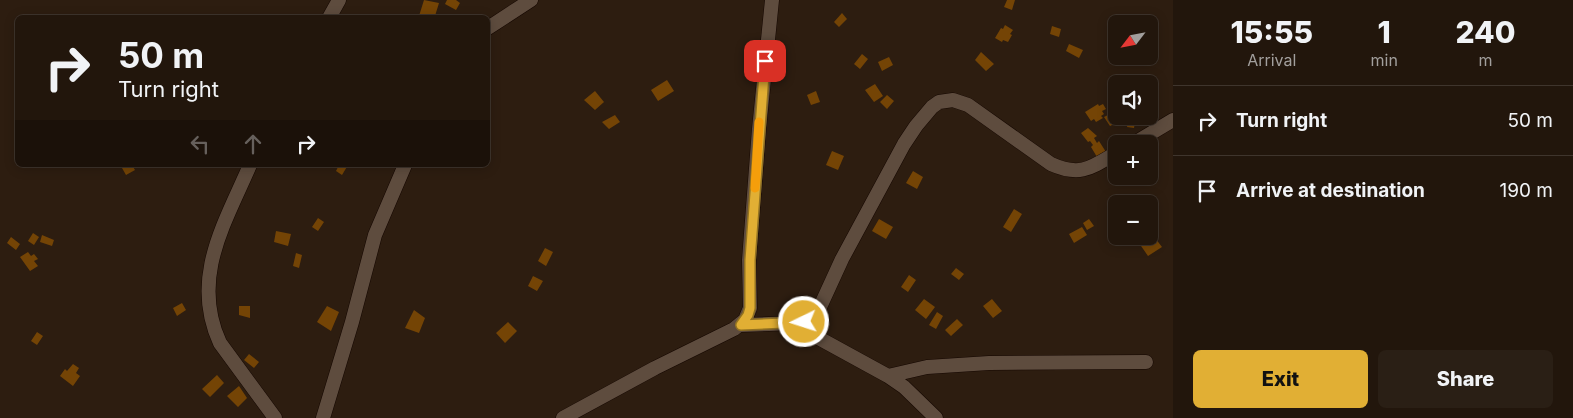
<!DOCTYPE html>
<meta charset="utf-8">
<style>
body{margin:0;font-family:Inter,sans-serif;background:#2a1f15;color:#f1f3f6;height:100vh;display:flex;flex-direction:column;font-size:19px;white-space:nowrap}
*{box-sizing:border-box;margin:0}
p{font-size:16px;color:#a29f9d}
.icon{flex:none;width:28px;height:28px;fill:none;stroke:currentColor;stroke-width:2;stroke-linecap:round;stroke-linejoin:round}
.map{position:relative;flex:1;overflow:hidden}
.sheet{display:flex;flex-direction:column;background:#22160c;width:400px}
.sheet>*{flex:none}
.top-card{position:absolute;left:15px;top:15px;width:475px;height:152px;border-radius:8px;box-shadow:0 2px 12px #0003,0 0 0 1px #3f352d;background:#22160c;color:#f1f3f6;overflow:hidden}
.needle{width:32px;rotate:238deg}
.buttons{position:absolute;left:1108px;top:15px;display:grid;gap:10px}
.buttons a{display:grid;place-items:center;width:50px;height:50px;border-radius:8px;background:#22160c;box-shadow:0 2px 12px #0003,0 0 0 1px #3f352d;font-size:25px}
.pin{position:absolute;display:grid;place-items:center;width:42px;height:42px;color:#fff;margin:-21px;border-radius:10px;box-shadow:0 2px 8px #0006}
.me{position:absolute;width:55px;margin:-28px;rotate:266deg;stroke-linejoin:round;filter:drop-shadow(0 0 4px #0008)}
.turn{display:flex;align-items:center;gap:18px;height:105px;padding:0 20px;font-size:22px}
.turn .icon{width:65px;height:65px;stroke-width:2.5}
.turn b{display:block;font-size:35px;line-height:42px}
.lanes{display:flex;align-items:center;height:48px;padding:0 20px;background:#0003;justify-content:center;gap:25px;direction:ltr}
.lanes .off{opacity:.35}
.eta{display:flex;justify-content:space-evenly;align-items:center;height:85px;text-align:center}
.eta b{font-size:30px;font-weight:800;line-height:35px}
.button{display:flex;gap:10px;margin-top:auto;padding:10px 20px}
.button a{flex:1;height:58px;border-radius:8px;background:#e1af34;color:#111;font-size:20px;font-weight:800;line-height:58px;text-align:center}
.button a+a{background:#2a1f15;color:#f1f3f6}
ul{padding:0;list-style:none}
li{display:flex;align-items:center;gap:15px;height:70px;padding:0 20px;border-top:1px solid #3f352d}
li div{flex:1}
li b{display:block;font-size:19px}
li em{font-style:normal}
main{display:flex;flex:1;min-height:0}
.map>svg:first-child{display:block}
</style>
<main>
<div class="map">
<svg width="1173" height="418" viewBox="0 0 1173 418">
<rect width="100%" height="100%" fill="#2d1d10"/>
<path fill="#744405" d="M424 0 439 3 435 16 431 15 430 18 419 16Z
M447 0H456L460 3 456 10 445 4Z
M1007 0H1015L1012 10 1004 7Z
M842 13 847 19 839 27 834 22Z
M1005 25 1013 30 1010 34 1012 35 1008 42 1003 40 1002 42 995 38 1001 28 1003 29Z
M1052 26 1061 29 1059 37 1050 34Z
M1069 44 1083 50 1079 58 1066 51Z
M981 52 994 64 986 71 975 60Z
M862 54 868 59 860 69 854 64Z
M889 57 893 65 882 71 878 62Z
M667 80 674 91 658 101 651 90Z
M875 84 883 96 874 102 865 90Z
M595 91 604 102 595 110 584 100Z
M816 91 820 102 811 105 807 95Z
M887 95 894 101 887 109 880 102Z
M1098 104 1099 106 1103 104 1106 109 1102 111 1104 114 1101 116 1103 118 1096 122 1094 119 1091 121 1085 112Z
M1112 113 1118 122 1110 126 1104 117Z
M615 115 620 122 609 129 602 122Z
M1129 116 1136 117 1134 128 1127 127Z
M1088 128 1097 136 1094 138 1097 143 1099 141 1106 152 1097 157 1091 147 1093 145 1090 141 1088 142 1081 133Z
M832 151 844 156 838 170 826 165Z
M128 165H132L135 170 126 175 122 168Z
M339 165H348L342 175 336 171Z
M913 171 923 177 917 189 906 183Z
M1014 209 1022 214 1011 232 1003 227Z
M318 218 324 222 318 231 312 227Z
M879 219 893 227 886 239 872 231Z
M1089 219 1094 226 1087 230 1083 223Z
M1082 227 1087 235 1074 243 1069 234Z
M276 231 291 234 288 246 274 242Z
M33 233 39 237 34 245 28 241Z
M1152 234 1162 247 1148 256 1139 243Z
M42 235 54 240 52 246 40 242Z
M11 237 20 244 16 250 7 243Z
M545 248 553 252 546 266 538 261Z
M28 252 31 256 34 254 38 259 34 261 38 266 30 271 20 257Z
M296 253 302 255 299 268 293 266Z
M956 268 964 274 959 280 951 274Z
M909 275 916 280 908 292 901 287Z
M533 276 543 281 537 291 528 286Z
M924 299 935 307 926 319 915 310Z
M992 299 1002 311 993 318 983 306Z
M182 303 186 310 177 316 173 308Z
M239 306H250V318L239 315Z
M327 306 339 312 331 331 317 322Z
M414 310 425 318 419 333 405 328Z
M937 312 943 316 936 329 929 325Z
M957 319 963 325 951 336 945 330Z
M508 322 517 331 505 343 496 333Z
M37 332 43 336 37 345 31 341Z
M249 354 259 362 254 368 244 360Z
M73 364 79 368 76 373 80 376 73 386 60 376 65 369 67 371Z
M217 375 224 383 210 397 202 389Z
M239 386 247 398 238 407 227 396Z"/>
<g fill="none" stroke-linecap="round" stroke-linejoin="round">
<defs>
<path id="minor" d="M329 18 339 0
M488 28 531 0
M1133 144 1173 120
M250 165C225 223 190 278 220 343L275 418
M796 323 804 330 888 376 904 387 936 418
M741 325 796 323 804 322 813 316 820 307 842 259 904 144 916 126 932 107 939 102 953 100 968 105 1051 164C1080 177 1091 168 1116 153
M888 376 927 367 989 363 1146 362
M323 418 352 322 375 235 405 165
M563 418 655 368 734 329 745 320 750 308 749 260 759 129 772 0"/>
</defs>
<use href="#minor" stroke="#150700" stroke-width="15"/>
<use href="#minor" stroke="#5e4c3e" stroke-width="14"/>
</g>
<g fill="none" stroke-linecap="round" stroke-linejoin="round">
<defs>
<path id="route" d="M765 61 750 260V308L748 315 741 325 804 322"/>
</defs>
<use href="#route" stroke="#927222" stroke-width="12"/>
<use href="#route" stroke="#e1af34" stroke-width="9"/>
<path stroke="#f59e0b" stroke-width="9" d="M755 188 759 122"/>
</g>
</svg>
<div class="buttons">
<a><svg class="needle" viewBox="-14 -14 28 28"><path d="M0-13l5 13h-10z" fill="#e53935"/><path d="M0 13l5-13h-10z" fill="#a29f9d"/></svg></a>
<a><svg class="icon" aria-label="sound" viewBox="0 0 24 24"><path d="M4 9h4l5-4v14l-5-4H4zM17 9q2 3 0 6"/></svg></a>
<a>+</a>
<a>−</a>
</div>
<div class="pin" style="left:765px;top:61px;background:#d93025"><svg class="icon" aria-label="arrive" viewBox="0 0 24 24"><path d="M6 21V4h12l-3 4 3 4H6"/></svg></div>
<svg class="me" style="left:804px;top:322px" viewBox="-20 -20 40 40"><circle r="17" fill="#e1af34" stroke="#fff" stroke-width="3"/><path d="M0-11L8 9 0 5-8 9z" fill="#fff"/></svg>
<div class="top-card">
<div class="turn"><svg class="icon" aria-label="right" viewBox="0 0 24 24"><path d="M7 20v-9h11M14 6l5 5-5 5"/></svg><div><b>50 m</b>Turn right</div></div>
<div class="lanes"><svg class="icon off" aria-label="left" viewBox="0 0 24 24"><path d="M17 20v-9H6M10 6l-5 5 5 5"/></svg><svg class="icon off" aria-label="ahead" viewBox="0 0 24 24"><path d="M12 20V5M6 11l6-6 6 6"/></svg><svg class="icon" aria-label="right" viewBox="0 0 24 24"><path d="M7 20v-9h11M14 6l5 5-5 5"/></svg></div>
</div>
</div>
<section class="sheet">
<div class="eta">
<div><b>15:55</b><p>Arrival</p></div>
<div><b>1</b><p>min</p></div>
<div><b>240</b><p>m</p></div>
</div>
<ul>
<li><svg class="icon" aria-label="right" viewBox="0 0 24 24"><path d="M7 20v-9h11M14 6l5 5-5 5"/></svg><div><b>Turn right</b></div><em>50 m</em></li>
<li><svg class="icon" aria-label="arrive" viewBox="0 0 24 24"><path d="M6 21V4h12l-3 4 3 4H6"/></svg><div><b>Arrive at destination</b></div><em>190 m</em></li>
</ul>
<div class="button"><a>Exit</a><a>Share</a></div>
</section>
</main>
